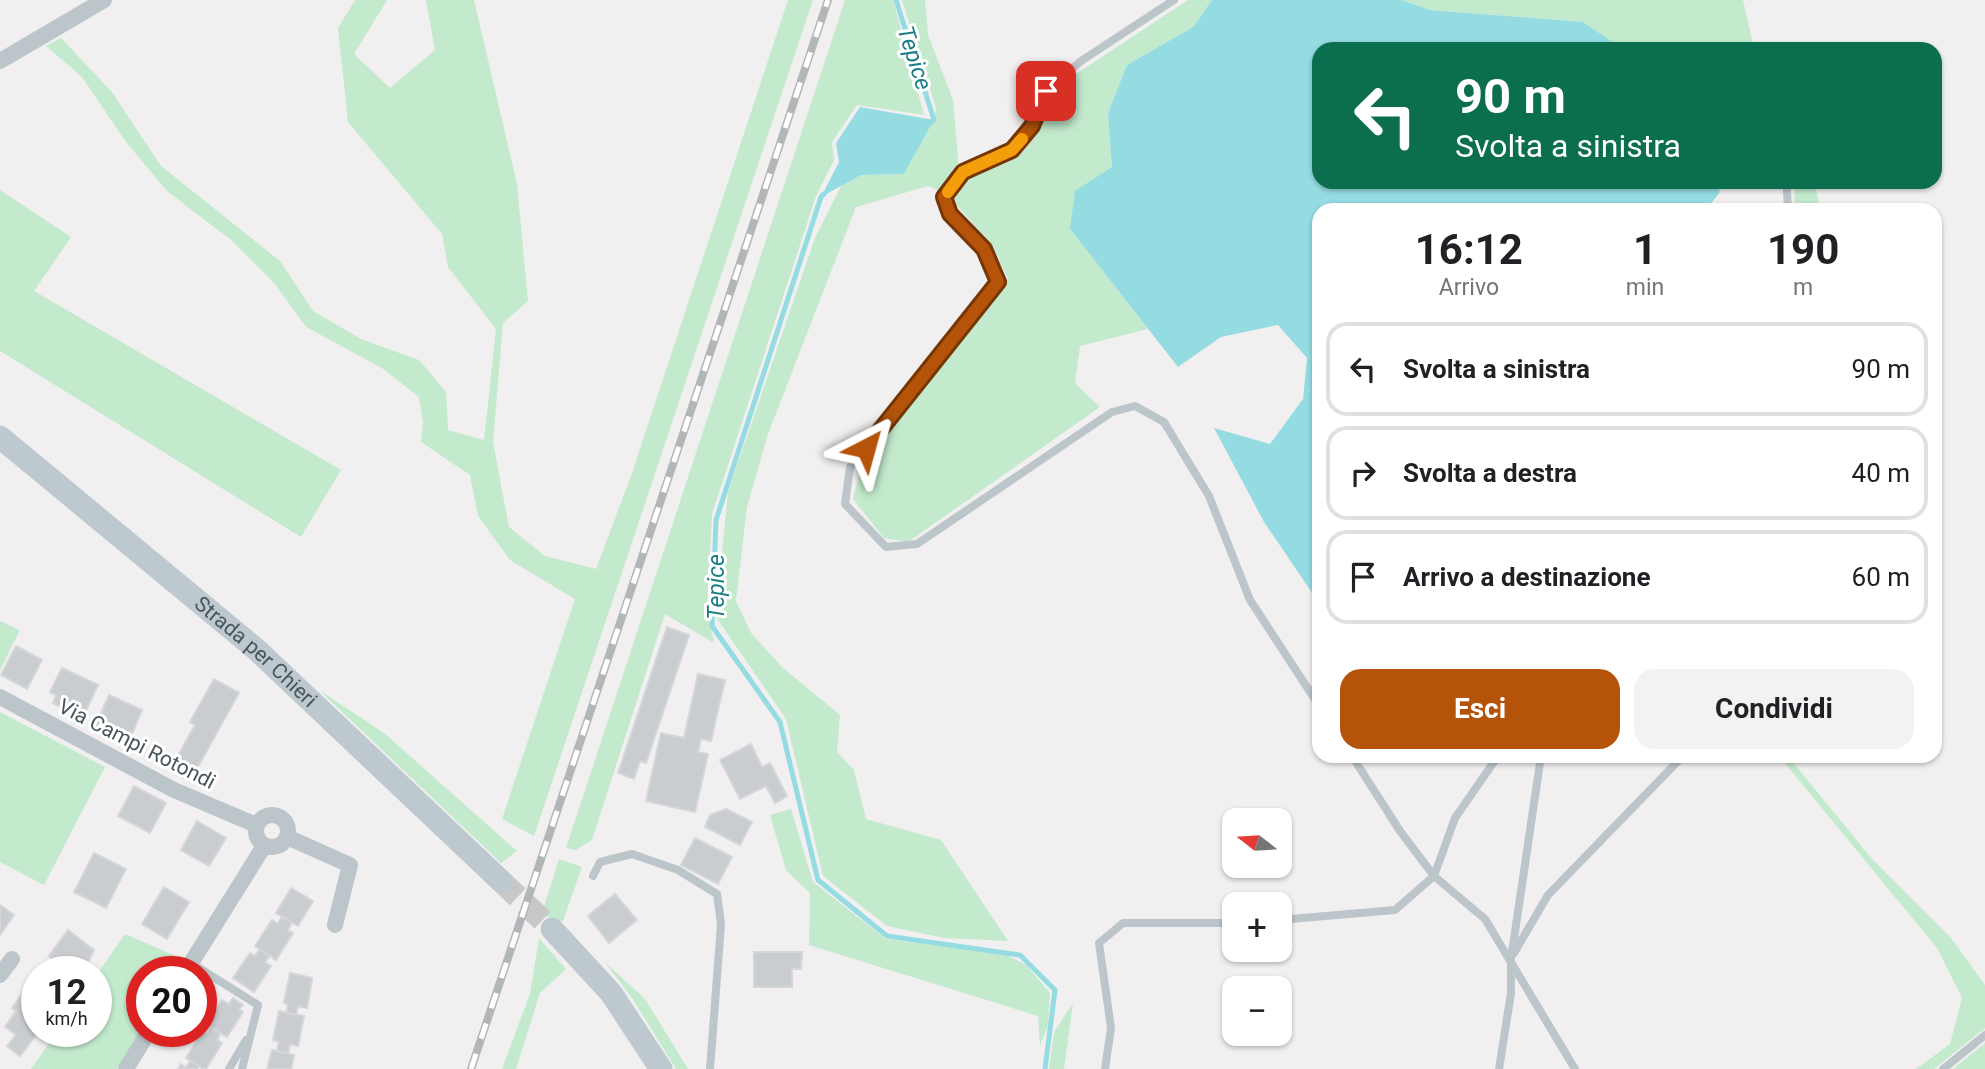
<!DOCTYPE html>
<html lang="it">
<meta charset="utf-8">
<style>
body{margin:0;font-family:Roboto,sans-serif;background:#f2f2f2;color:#202124;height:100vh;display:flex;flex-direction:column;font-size:26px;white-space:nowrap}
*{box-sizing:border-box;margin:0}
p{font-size:23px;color:#757577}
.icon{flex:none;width:38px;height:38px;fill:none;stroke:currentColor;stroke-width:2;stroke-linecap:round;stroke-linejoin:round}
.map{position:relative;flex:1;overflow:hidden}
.side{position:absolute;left:1312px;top:203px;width:630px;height:560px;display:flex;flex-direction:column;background:#fff;border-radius:21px;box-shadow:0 2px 5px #0004}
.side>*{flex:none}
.banner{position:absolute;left:1312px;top:42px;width:630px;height:147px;border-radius:21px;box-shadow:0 2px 5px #0004;background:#0b6e4f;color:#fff;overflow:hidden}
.needle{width:46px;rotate:287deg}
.buttons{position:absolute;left:1222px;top:808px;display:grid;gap:14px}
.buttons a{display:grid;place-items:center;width:70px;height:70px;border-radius:14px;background:#fff;box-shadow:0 2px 5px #0004;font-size:35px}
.speed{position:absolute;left:21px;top:956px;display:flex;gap:14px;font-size:35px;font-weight:700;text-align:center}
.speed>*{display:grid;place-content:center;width:91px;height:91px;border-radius:50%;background:#fff;box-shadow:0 2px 5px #0004;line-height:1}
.speed small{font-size:18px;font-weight:400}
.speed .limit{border:10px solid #d22;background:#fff;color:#111}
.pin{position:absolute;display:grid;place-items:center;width:60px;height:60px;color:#fff;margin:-30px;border-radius:14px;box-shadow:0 4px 10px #0006}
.me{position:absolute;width:77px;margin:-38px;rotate:39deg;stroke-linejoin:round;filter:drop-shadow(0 0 5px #0008)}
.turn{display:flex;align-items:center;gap:24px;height:147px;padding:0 28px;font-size:32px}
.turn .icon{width:91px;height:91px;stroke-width:2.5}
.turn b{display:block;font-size:49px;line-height:60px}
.eta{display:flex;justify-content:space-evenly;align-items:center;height:119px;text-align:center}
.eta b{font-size:42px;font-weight:700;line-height:49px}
.primary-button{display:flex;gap:14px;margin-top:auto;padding:14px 28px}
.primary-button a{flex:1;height:80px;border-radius:21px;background:#b45309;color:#fff;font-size:28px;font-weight:700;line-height:80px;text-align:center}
.primary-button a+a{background:#f2f2f2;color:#202124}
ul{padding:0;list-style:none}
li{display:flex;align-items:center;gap:21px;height:94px;margin:0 14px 10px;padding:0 14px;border:4px solid #e0e0e0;border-radius:21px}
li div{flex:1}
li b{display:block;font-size:26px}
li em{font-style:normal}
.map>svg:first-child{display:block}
</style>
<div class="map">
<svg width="1985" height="1069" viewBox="0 0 1985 1069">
<rect width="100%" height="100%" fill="#f1eff0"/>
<path fill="#c3eacd" d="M355 0H387L354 54 390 88 435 50 426 0H474L517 184 528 301 503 323 493 442 509 527 545 556 596 569 631 476 788 0H813L534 836 502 819 575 599 510 560 478 516 470 475 421 442 423 423 419 397 382 368 306 327 275 284 231 240 167 191 126 142 82 77 46 46 61 38 112 92 161 166 280 261 313 311 361 339 419 360 446 392 448 430 484 440 496 329 448 267 442 234 348 122 338 28Z
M845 0H893L924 115 857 105 832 142 834 160 816 196 712 514 707 611 714 643 665 614 592 840 576 850 566 848Z
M902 0H925L928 35 953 100 959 170 938 190 928 186 856 207 768 434 747 507 736 601 751 633 783 668 840 715 837 752 854 770 866 819 941 840 1008 941 944 938 887 926 823 876 786 719 716 617 728 492 815 238 841 186 861 175 904 174 934 120 936 108Z
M1188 0H1212L1193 27 1127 65 1108 113 1112 167 1070 229 1148 329 1080 346 1075 383 1100 407 908 542 884 538 853 499 862 462 1008 279 993 247 954 202 964 179 1029 144 1061 84Z
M1402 0H1743L1754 49H1623L1583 22 1430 10Z
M1795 182H1814L1821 210H1794Z
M0 190 71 237 34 291 341 470 301 537 0 351Z
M0 621 20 630 0 670Z
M319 690 384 733 517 851 501 863Z
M0 712 105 767 44 885 0 862Z
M1779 756H1788L1871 858 1951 938 1985 985V1028L1934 1069H1916L1950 1044 1962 998 1937 948Z
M791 809 813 882 886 939 1005 954 1026 965 1050 993 1048 1025 1040 1045 1038 1016 809 945 810 893 786 870 770 815Z
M559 859 582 867 563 921 553 920 542 913Z
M125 934 185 960 178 971H142V1029L117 1069H31L58 1031H96V976Z
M539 938 566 969 540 993 516 1069H502L530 994Z
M604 961 645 999 688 1069H676L632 998Z
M1073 1003 1064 1069H1049L1054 1032Z
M1985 1043V1069H1953Z"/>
<path fill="#95dce2" d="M1212 0H1402L1430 10 1583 22 1623 49H1320V182H1716L1720 192 1706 210H1320L1319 603 1264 522 1214 428 1270 444 1303 399 1307 358 1278 325 1221 337 1178 367 1070 229 1075 191 1112 167 1108 113 1127 65 1193 27Z
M860 107 934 120 904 174 861 175 821 197 839 162 836 143Z"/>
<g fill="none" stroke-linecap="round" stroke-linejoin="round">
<path stroke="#95dce2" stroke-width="5" d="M896 0 934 120 928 124
M824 194 821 197 716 520 712 626 780 722 818 880 887 936 1020 955 1055 990 1045 1069"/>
</g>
<path fill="#cacdd0" stroke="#d4d6da" stroke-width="2" d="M667 627 689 635 646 763 640 761 634 779 618 773Z
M16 646 42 660 27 689 1 675Z
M62 668 98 685 83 717 53 703 56 695 50 692Z
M698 674 725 680 711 741 701 739 698 752 708 754 695 812 646 801 661 733 684 738Z
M214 679 239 693 190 781 170 770 195 725 190 722Z
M109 695 142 710 129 741 95 726Z
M751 744 762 767 770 763 787 796 775 803 766 786 740 799 720 760Z
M134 786 166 803 150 833 118 816Z
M726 809 752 822 740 845 705 827 710 815Z
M197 821 226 838 209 866 181 850Z
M695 838 732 857 718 884 681 865Z
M94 853 126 869 106 908 74 892Z
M164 887 189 902 167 939 142 924Z
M291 888 313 901 298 926 276 913Z
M615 894 637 920 609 943 588 916Z
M0 905 14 915 0 935Z
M282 916 292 922 288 930 293 933 276 960 255 946 272 920 278 924Z
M68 930 94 950 84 971H55L48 966 53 960 49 956Z
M260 949 270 956 265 962 271 966 254 992 233 978 250 953 255 956Z
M754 952H802L801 969H792V987H754Z
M290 973 312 978 307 1008 298 1006 296 1015 286 1013 288 1004 284 1003Z
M26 988 37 996 39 1031 20 1056 7 1046 16 1035 5 1027 16 1011 12 1008Z
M233 998 243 1005 239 1009 243 1012 227 1037 207 1025 222 1000 229 1004Z
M279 1011 304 1016 298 1046 290 1044 288 1053 277 1051 279 1042 273 1040Z
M211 1027 221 1033 217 1040 222 1043 206 1069H203L186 1058 202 1032 207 1034Z
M272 1050 294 1055 291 1069H267Z
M190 1061 199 1066 197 1069H178L181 1064 186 1068Z"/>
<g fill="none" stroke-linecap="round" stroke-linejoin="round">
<path stroke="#c7c8ca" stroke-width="23" stroke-dasharray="23 11" stroke-linecap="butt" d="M501 881 552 929"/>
<path stroke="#bcc5ca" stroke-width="8" d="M1174 0 1081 61 1046 91 1033 126 1012 151 963 172 944 197 950 214 984 249 998 282 850 467 845 504 886 547 917 544 1112 412 1135 406 1164 422 1209 496 1250 600 1320 707
M1787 191 1788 210
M1352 756 1400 831 1434 876 1485 919 1575 1069
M593 876 600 862 632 854 678 870 717 894 721 924 710 1069
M1279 920 1395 910 1434 876 1455 818 1498 756
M1514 953 1548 895 1683 756
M191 963 258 1005 242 1069
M229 1069 246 1040
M1105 1069 1111 1028 1099 943 1123 923H1234
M1499 1069 1511 993V959L1541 756
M1943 1069 1985 1035"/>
<path stroke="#bcc5ca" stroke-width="16" d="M0 61 104 0
M0 697 174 790 256 825
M256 831a16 16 0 1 1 32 0a16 16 0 1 1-32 0Z
M287 837 350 865 335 925
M186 971 264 846
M0 975 12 959
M126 1069 149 1031"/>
<g stroke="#bdc8cf" stroke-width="23">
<path id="s1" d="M0 437 257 650 501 881"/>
<path d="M552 929 611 993 661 1069"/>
</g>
<defs>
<path id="rail" d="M471 1069 828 0"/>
</defs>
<use href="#rail" stroke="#b2b6b9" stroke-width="8"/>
<use href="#rail" stroke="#fff" stroke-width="5" stroke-dasharray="16" stroke-linecap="butt"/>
</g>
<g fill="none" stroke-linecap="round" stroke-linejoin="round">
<defs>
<path id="route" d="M866 448 998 282 984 249 950 214 944 197 963 172 1012 150 1032 126 1046 91"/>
</defs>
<use href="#route" stroke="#753606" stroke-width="18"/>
<use href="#route" stroke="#b45309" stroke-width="12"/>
<path stroke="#f59e0b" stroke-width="12" d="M948 192 963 172 1012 150 1022 139"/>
</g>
<g text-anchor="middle" stroke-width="6" stroke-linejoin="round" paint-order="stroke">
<g font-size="21" fill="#49555a" stroke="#fff">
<text dy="7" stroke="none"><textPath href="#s1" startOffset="334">Strada per Chieri</textPath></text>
<text transform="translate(137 744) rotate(27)" y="7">Via Campi Rotondi</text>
</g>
<g font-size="23" font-style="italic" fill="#1b7e85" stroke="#fff">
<text transform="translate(915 58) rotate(72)" y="8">Tepice</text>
<text transform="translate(716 587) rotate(-90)" y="8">Tepice</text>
</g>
</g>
</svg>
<div class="buttons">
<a><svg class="needle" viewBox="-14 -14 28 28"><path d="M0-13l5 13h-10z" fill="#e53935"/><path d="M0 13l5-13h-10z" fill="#757577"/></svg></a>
<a>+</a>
<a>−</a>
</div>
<div class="speed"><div>12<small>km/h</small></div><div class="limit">20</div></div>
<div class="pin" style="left:1046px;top:91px;background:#d93025"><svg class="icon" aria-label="arrive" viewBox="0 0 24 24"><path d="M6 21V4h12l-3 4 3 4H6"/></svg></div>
<svg class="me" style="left:866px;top:448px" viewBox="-20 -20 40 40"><path d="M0-17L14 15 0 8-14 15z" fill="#b45309" stroke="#fff" stroke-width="4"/></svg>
<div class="banner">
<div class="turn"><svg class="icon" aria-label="left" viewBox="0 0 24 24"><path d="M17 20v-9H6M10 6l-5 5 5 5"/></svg><div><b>90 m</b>Svolta a sinistra</div></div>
</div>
<section class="side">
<div class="eta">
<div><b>16:12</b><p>Arrivo</p></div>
<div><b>1</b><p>min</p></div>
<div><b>190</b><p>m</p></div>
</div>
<ul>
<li><svg class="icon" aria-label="left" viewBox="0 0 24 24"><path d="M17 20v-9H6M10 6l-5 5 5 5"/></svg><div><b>Svolta a sinistra</b></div><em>90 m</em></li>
<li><svg class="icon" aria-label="right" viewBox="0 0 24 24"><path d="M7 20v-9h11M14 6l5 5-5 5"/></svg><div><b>Svolta a destra</b></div><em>40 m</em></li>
<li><svg class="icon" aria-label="arrive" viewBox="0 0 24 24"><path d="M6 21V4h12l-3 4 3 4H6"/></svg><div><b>Arrivo a destinazione</b></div><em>60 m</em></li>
</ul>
<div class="primary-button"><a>Esci</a><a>Condividi</a></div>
</section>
</div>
